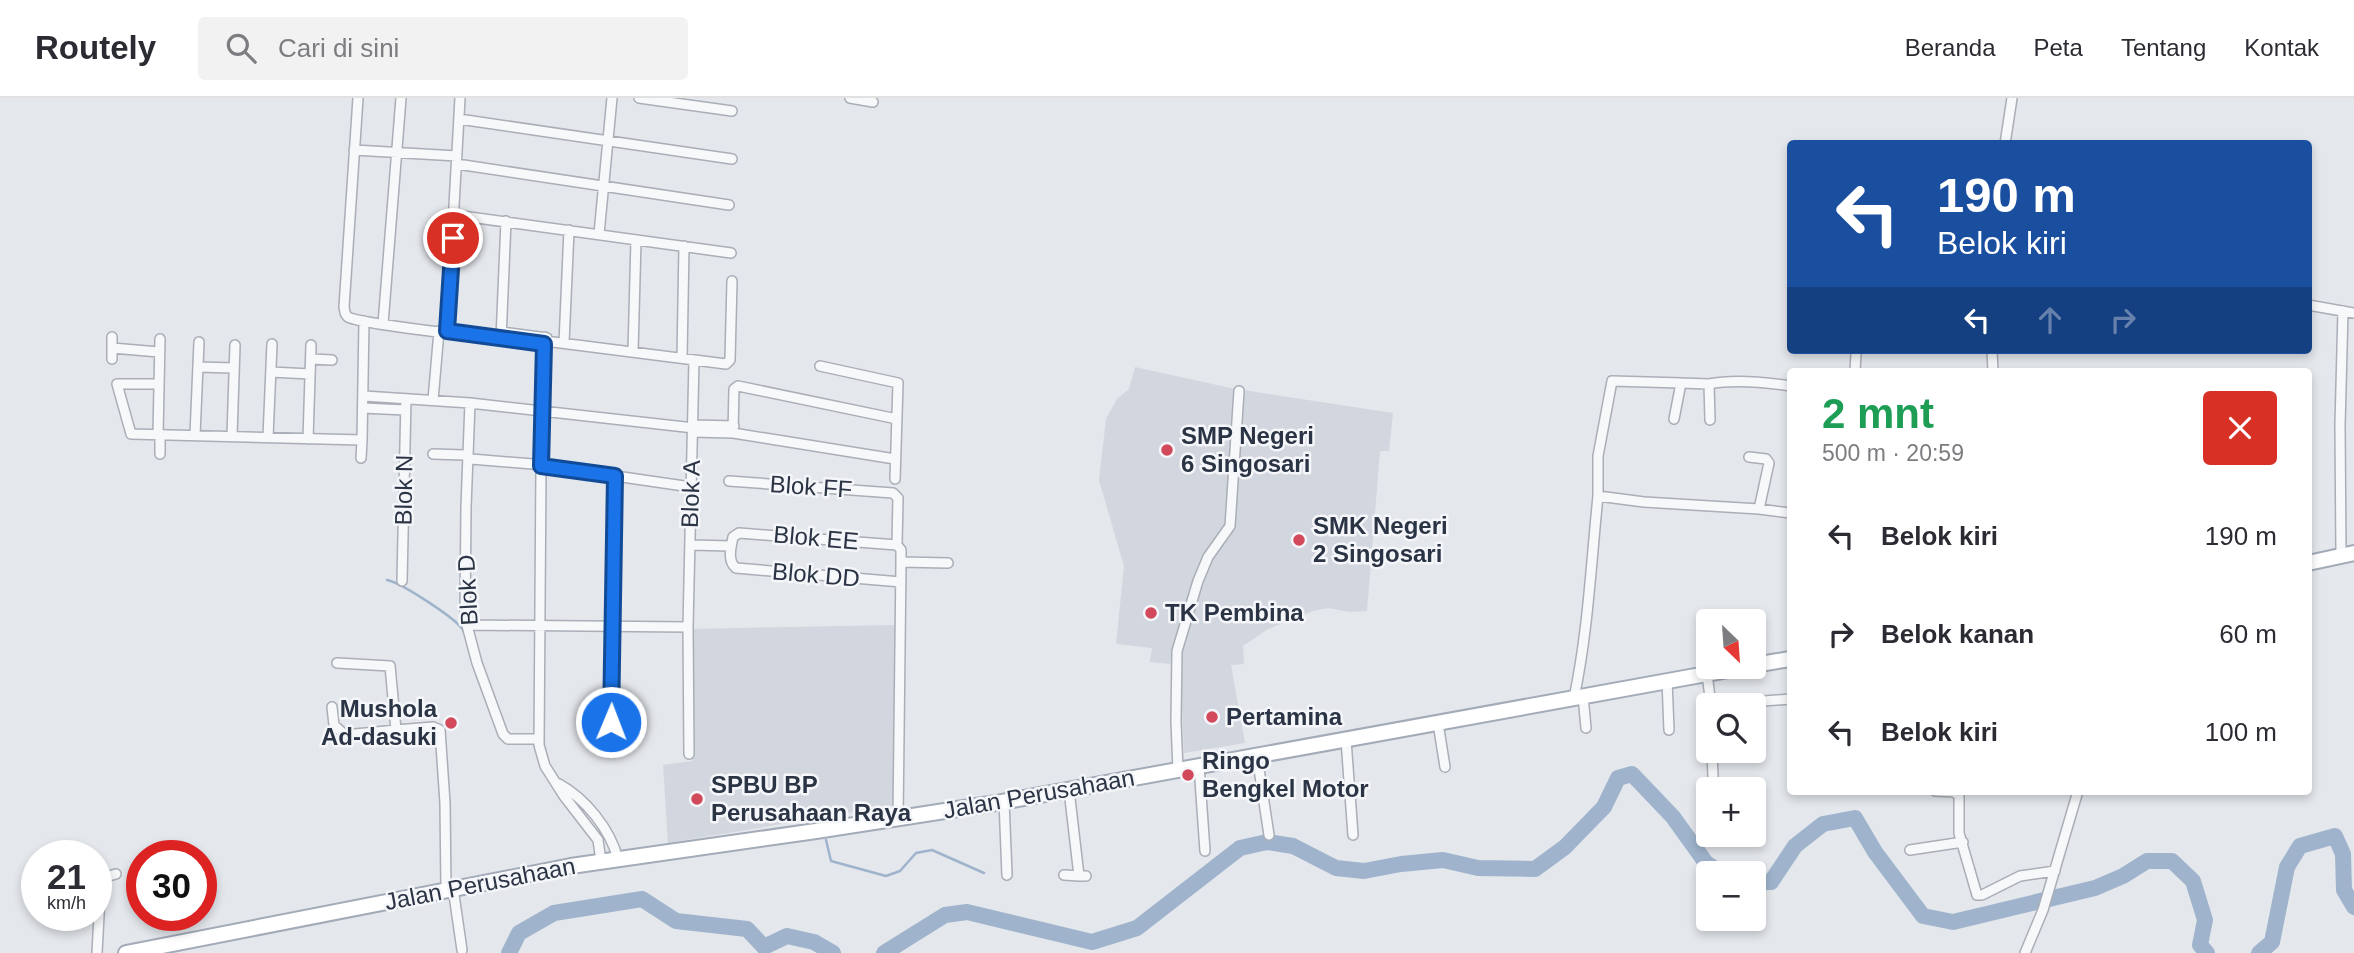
<!DOCTYPE html>
<html lang="id">
<meta charset="utf-8">
<style>
body{margin:0;font-family:Helvetica,sans-serif;background:#f2f2f3;color:#2b2b33;height:100vh;display:flex;flex-direction:column;font-size:26px;white-space:nowrap}
*{box-sizing:border-box;margin:0}
p{font-size:23px;color:#7c7c81}
.icon{flex:none;width:38px;height:38px;fill:none;stroke:currentColor;stroke-width:2;stroke-linecap:round;stroke-linejoin:round}
.map{position:relative;flex:1;overflow:hidden}
.sheet{position:absolute;left:1787px;top:270px;width:525px;height:427px;display:flex;flex-direction:column;background:#fff;border-radius:7px;box-shadow:0 4px 10px #0003}
.sheet>*{flex:none}
.hud{position:absolute;left:1787px;top:42px;width:525px;height:214px;border-radius:7px;box-shadow:0 4px 10px #0003;background:#1a4fa0;color:#fff;overflow:hidden}
.needle{width:46px;rotate:155deg}
.buttons{position:absolute;left:1696px;top:511px;display:grid;gap:14px}
.buttons a{display:grid;place-items:center;width:70px;height:70px;border-radius:7px;background:#fff;box-shadow:0 4px 10px #0003;font-size:35px}
.speed{position:absolute;left:21px;top:742px;display:flex;gap:14px;font-size:35px;font-weight:700;text-align:center}
.speed>*{display:grid;place-content:center;width:91px;height:91px;border-radius:50%;background:#fff;box-shadow:0 4px 10px #0003;line-height:1}
.speed small{font-size:18px;font-weight:400}
.speed .limit{border:10px solid #d22;background:#fff;color:#111}
.pin{position:absolute;display:grid;place-items:center;width:60px;height:60px;color:#fff;margin:-30px;border:4px solid #fff;border-radius:50%;box-shadow:0 2px 7px #0007}
.me{position:absolute;width:77px;margin:-38px;rotate:1deg;stroke-linejoin:round;filter:drop-shadow(0 0 5px #0008)}
.turn{display:flex;align-items:center;gap:24px;height:147px;padding:0 35px;font-size:32px}
.turn .icon{width:91px;height:91px;stroke-width:2.5}
.turn b{display:block;font-size:49px;line-height:60px}
.lanes{display:flex;align-items:center;height:66px;padding:0 35px;background:#0003;justify-content:center;gap:35px;direction:ltr}
.lanes .off{opacity:.35}
.round{display:grid;place-items:center;flex:none;width:74px;height:74px;border-radius:7px;background:#f2f2f3}
.headline{display:flex;align-items:center;justify-content:space-between;height:119px;padding:0 35px}
h1{font-size:42px;font-weight:700;line-height:52px;color:#1e9e55}
ul{padding:0;list-style:none}
li{display:flex;align-items:center;gap:21px;height:98px;padding:0 35px}
li div{flex:1}
li b{display:block;font-size:26px}
li em{font-style:normal}
header{display:flex;align-items:center;gap:42px;box-sizing:border-box;height:98px;padding:0 35px;background:#fff;border-bottom:2px solid #e1e1e2}
header strong{font-size:33px}
nav{display:flex;gap:38px;margin-inline-start:auto;font-size:24px}
.search{width:490px;height:63px;background:#f2f2f3;display:flex;align-items:center;gap:18px;box-sizing:border-box;padding:0 24px;border-radius:7px;color:#7c7c81;font-size:26px}
.map>svg:first-child{display:block}
</style>
<header>
<strong>Routely</strong>
<div class="search"><svg class="icon" aria-label="search" viewBox="0 0 24 24"><circle cx="10" cy="10" r="6"/><path d="M15 15l6 6"/></svg>Cari di sini</div>
<nav><a>Beranda</a><a>Peta</a><a>Tentang</a><a>Kontak</a></nav>
</header>
<div class="map">
<svg width="2354" height="855" viewBox="0 0 2354 855">
<rect width="100%" height="100%" fill="#e4e7ec"/>
<path fill="#d2d6de" d="M1135 269 1235 291 1227 419 1224 429 1202 462 1192 484 1170 566 1150 564 1152 550 1116 546 1124 468 1099 382 1106 321 1117 301 1129 291Z
M1243 292 1393 315 1389 353H1380L1367 513 1350 514 1328 510 1313 513 1268 531 1243 548 1244 566 1231 567 1245 645 1184 655 1180 564 1183 541 1206 474 1219 449 1232 434 1235 420Z
M897 527 894 631 895 707 668 745 663 667 692 663 691 531Z"/>
<g fill="none" stroke-linecap="round" stroke-linejoin="round">
<path stroke="#9fb4cc" stroke-width="2.5" d="M387 482C400 484 457 521 463 532 467 539 470 556 473 565
M477 578 492 617
M826 742 831 763 886 778 900 773 916 755 932 752 984 775"/>
<path stroke="#9fb4cc" stroke-width="16" d="M1754 784H1771L1795 748 1823 726 1855 720 1875 754 1923 818 1953 824 2095 790 2123 778 2147 763H2172L2193 783 2205 822 2200 847 2207 855
M509 855 519 835 554 815 642 801 676 823 747 831 764 849 787 838 814 844 833 855
M884 855 945 817 967 814 1092 844 1137 830 1240 750 1267 744 1293 748 1336 770 1364 773 1401 766 1443 762 1478 770 1535 771 1565 749 1604 709 1618 680 1632 676 1673 719 1706 765 1722 775
M2259 855 2272 844 2287 769 2300 748 2335 738 2343 756 2344 792 2354 809"/>
<defs>
<path id="street" d="M358 0 344 209C345 213 344 216 348 219 358 226 537 247 553 244L726 266 730 262 732 183
M639 0 732 13
M850 0 873 4
M459 21 732 61
M2005 46 2012 0
M354 52 457 58
M457 66 729 107
M455 117 731 155
M599 136 612 0
M2308 207 2354 215
M383 226 401 0
M447 233 460 0
M500 236 502 234 547 240
M112 239V261
M545 239 541 368 539 647 545 668 564 698 598 742 601 763
M501 241 506 123
M564 245 569 132
M112 250 159 254
M1992 252 1993 273
M633 254 636 142
M682 260 684 148
M311 261 332 262
M820 268 898 285 895 381
M198 269 234 270
M1855 273 1856 256
M271 274 310 276
M1681 285 1709 286
M158 286H117L131 336 362 342 364 223
M364 298 470 305 694 330
M433 302 439 233
M470 305 466 409 465 520 477 565 503 636 508 641H539
M363 310 405 312
M1674 321 1681 285 1612 283 1598 358V398L1644 404 1759 411 1790 415
M1710 322 1709 286C1735 281 1764 284 1790 288
M694 327 734 328
M693 334 733 335 895 361
M733 335 734 291 738 288 897 321
M158 337 160 241
M195 337 199 244
M232 338 235 247
M268 339 272 246
M308 341 311 247
M160 356V337
M433 356 464 357 471 361 533 366 691 389
M1749 359 1766 361 1769 365 1759 411
M361 360 362 342
M729 383 893 395 898 400 897 447 901 452V464L898 721
M690 447 731 448
M897 447 739 435 733 439C731 449 727 463 736 470L901 484
M2341 458 2340 327 2343 213
M901 464 948 465
M402 483 406 301
M468 527 688 529
M337 565 390 568 396 632 433 629 440 632 445 705 446 791
M1707 576 1711 607 1790 601
M1667 582 1669 632
M1583 598 1586 630
M1574 600C1588 534 1591 466 1598 398
M332 609 334 627 345 637 396 632
M611 624 615 378
M1438 625 1445 669
M1346 642 1353 737
M1712 653 1713 679
M689 656 688 529 694 262
M1257 658 1269 737
M1199 668 1205 753
M1178 672 1176 623 1177 553 1198 483 1208 459 1230 428 1239 293
M559 686C586 701 610 731 618 761
M1069 692 1079 778H1086
M1935 693 1954 694 1959 698V735L1977 797H1982L2020 778 2055 773
M1004 703 1007 777
M1910 752 1963 744
M1064 777 1079 778
M453 790 462 852
M97 855 101 780 116 776
M2025 855 2043 812 2078 693"/>
<path id="primary" d="M2308 465 2354 455
M1754 567 1790 561
M126 855 571 768 816 733 996 705 1745 569"/>
</defs>
<use href="#street" stroke="#a9aeb7" stroke-width="12"/>
<use href="#primary" stroke="#a3abb8" stroke-width="18"/>
<use href="#street" stroke="#f7f8fa" stroke-width="9"/>
<use href="#primary" stroke="#fff" stroke-width="14"/>
</g>
<g fill="none" stroke-linecap="round" stroke-linejoin="round">
<defs>
<path id="route" d="M453 140 447 233 544 246 541 368 615 378 611 624"/>
</defs>
<use href="#route" stroke="#114b97" stroke-width="18"/>
<use href="#route" stroke="#1a73e8" stroke-width="12"/>
</g>
<g fill="#d1495b" stroke="#f4f6f9" stroke-width="2.5">
<circle cx="1167" cy="352" r="7"/>
<circle cx="1299" cy="442" r="7"/>
<circle cx="1151" cy="515" r="7"/>
<circle cx="1212" cy="619" r="7"/>
<circle cx="451" cy="625" r="7"/>
<circle cx="1188" cy="677" r="7"/>
<circle cx="697" cy="701" r="7"/>
</g>
<g text-anchor="middle" stroke-width="5" stroke-linejoin="round" paint-order="stroke">
<g font-size="24" font-weight="bold" fill="#2b3445" stroke="#f4f6f9" text-anchor="start">
<text x="1181" y="346">SMP Negeri<tspan x="1181" dy="28">6 Singosari</tspan></text>
<text x="1313" y="436">SMK Negeri<tspan x="1313" dy="28">2 Singosari</tspan></text>
<text x="1165" y="523">TK Pembina</text>
<text x="437" y="619" text-anchor="end">Mushola<tspan x="437" dy="28">Ad-dasuki</tspan></text>
<text x="1226" y="627">Pertamina</text>
<text x="1202" y="671">Ringo<tspan x="1202" dy="28">Bengkel Motor</tspan></text>
<text x="711" y="695">SPBU BP<tspan x="711" dy="28">Perusahaan Raya</tspan></text>
</g>
<g font-size="24" fill="#2b3445" stroke="#f4f6f9">
<text transform="translate(811 389) rotate(4)" y="8">Blok FF</text>
<text transform="translate(404 392) rotate(-89)" y="8">Blok N</text>
<text transform="translate(691 396) rotate(-88)" y="8">Blok A</text>
<text transform="translate(816 440) rotate(5)" y="8">Blok EE</text>
<text transform="translate(816 477) rotate(5)" y="8">Blok DD</text>
<text transform="translate(468 492) rotate(-93)" y="8">Blok D</text>
<text transform="translate(1039 696) rotate(-10)" y="8">Jalan Perusahaan</text>
<text transform="translate(480 786) rotate(-11)" y="8">Jalan Perusahaan</text>
</g>
</g>
</svg>
<div class="buttons">
<a><svg class="needle" viewBox="-14 -14 28 28"><path d="M0-13l5 13h-10z" fill="#e53935"/><path d="M0 13l5-13h-10z" fill="#7c7c81"/></svg></a>
<a><svg class="icon" aria-label="search" viewBox="0 0 24 24"><circle cx="10" cy="10" r="6"/><path d="M15 15l6 6"/></svg></a>
<a>+</a>
<a>−</a>
</div>
<div class="speed"><div>21<small>km/h</small></div><div class="limit">30</div></div>
<div class="pin" style="left:453px;top:140px;background:#d93025"><svg class="icon" aria-label="arrive" viewBox="0 0 24 24"><path d="M6 21V4h12l-3 4 3 4H6"/></svg></div>
<svg class="me" style="left:611px;top:624px" viewBox="-20 -20 40 40"><circle r="17" fill="#1a73e8" stroke="#fff" stroke-width="3"/><path d="M0-11L8 9 0 5-8 9z" fill="#fff"/></svg>
<div class="hud">
<div class="turn"><svg class="icon" aria-label="left" viewBox="0 0 24 24"><path d="M17 20v-9H6M10 6l-5 5 5 5"/></svg><div><b>190 m</b>Belok kiri</div></div>
<div class="lanes"><svg class="icon" aria-label="left" viewBox="0 0 24 24"><path d="M17 20v-9H6M10 6l-5 5 5 5"/></svg><svg class="icon off" aria-label="ahead" viewBox="0 0 24 24"><path d="M12 20V5M6 11l6-6 6 6"/></svg><svg class="icon off" aria-label="right" viewBox="0 0 24 24"><path d="M7 20v-9h11M14 6l5 5-5 5"/></svg></div>
</div>
<section class="sheet">
<div class="headline"><div><h1>2 mnt</h1><p>500 m · 20:59</p></div><a class="round" style="background:#d93025;color:#fff"><svg class="icon" aria-label="close" viewBox="0 0 24 24"><path d="M6 6l12 12M18 6L6 18"/></svg></a></div>
<ul>
<li><svg class="icon" aria-label="left" viewBox="0 0 24 24"><path d="M17 20v-9H6M10 6l-5 5 5 5"/></svg><div><b>Belok kiri</b></div><em>190 m</em></li>
<li><svg class="icon" aria-label="right" viewBox="0 0 24 24"><path d="M7 20v-9h11M14 6l5 5-5 5"/></svg><div><b>Belok kanan</b></div><em>60 m</em></li>
<li><svg class="icon" aria-label="left" viewBox="0 0 24 24"><path d="M17 20v-9H6M10 6l-5 5 5 5"/></svg><div><b>Belok kiri</b></div><em>100 m</em></li>
</ul>
</section>
</div>
